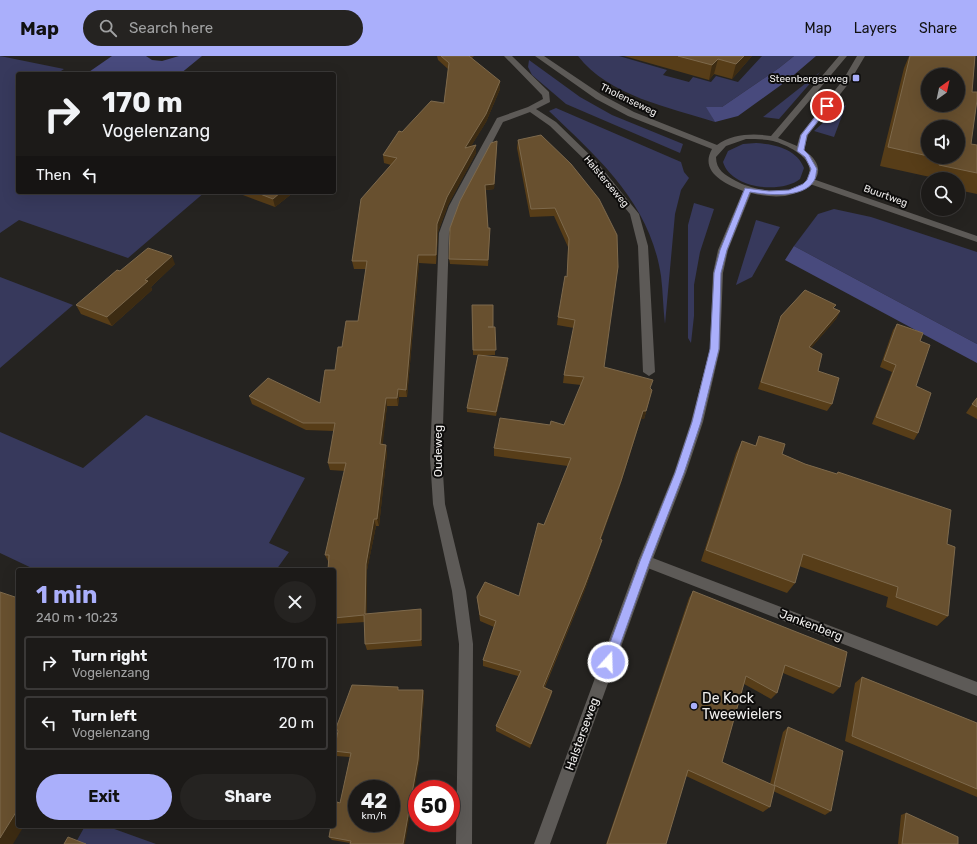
<!DOCTYPE html>
<meta charset="utf-8">
<style>
body{margin:0;font-family:Rubik,sans-serif;background:#252321;color:#f1f3f6;height:100vh;display:flex;flex-direction:column;font-size:15px;white-space:nowrap}
*{box-sizing:border-box;margin:0}
p{font-size:13px;color:#a0a1a2}
.icon{flex:none;width:22px;height:22px;fill:none;stroke:currentColor;stroke-width:2;stroke-linecap:round;stroke-linejoin:round}
.map{position:relative;flex:1;overflow:hidden}
.drawer{position:absolute;left:16px;top:512px;width:320px;height:260px;display:flex;flex-direction:column;background:#1c1a18;border-radius:4px;box-shadow:0 4px 16px #0002,0 0 0 1px #3a3837}
.drawer>*{flex:none}
.banner{position:absolute;left:16px;top:16px;width:320px;height:122px;border-radius:4px;box-shadow:0 4px 16px #0002,0 0 0 1px #3a3837;background:#1c1a18;color:#f1f3f6;overflow:hidden}
.needle{width:26px;rotate:33deg}
.tools{position:absolute;left:921px;top:12px;display:grid;gap:8px}
.tools a{display:grid;place-items:center;width:44px;height:44px;border-radius:50%;background:#1c1a18;box-shadow:0 4px 16px #0002,0 0 0 1px #3a3837;font-size:20px}
.speed{position:absolute;left:348px;top:724px;display:flex;gap:8px;font-size:20px;font-weight:700;text-align:center}
.speed>*{display:grid;place-content:center;width:52px;height:52px;border-radius:50%;background:#1c1a18;box-shadow:0 4px 16px #0002,0 0 0 1px #3a3837;line-height:1}
.speed small{font-size:10px;font-weight:400}
.speed .limit{border:6px solid #d22;background:#fff;color:#111}
.pin{position:absolute;display:grid;place-items:center;width:34px;height:34px;color:#fff;margin:-17px;border:2px solid #fff;border-radius:50%;box-shadow:0 1px 4px #0007}
.me{position:absolute;width:44px;margin:-22px;rotate:20deg;stroke-linejoin:round;filter:drop-shadow(0 0 3px #0008)}
.turn{display:flex;align-items:center;gap:14px;height:84px;padding:0 20px;font-size:18px}
.turn .icon{width:52px;height:52px;stroke-width:2.5}
.turn b{display:block;font-size:28px;line-height:34px}
.then{display:flex;align-items:center;height:38px;padding:0 20px;background:#0003;gap:8px;font-size:15px}
.round{display:grid;place-items:center;flex:none;width:42px;height:42px;border-radius:21px;background:#252321}
.summary{display:flex;align-items:center;justify-content:space-between;height:68px;padding:0 20px}
h1{font-size:24px;font-weight:700;line-height:30px;color:#aaaffb}
.action{display:flex;gap:8px;margin-top:auto;padding:8px 20px}
.action a{flex:1;height:46px;border-radius:24px;background:#aaaffb;color:#111;font-size:16px;font-weight:700;line-height:46px;text-align:center}
.action a+a{background:#252321;color:#f1f3f6}
ul{padding:0;list-style:none}
li{display:flex;align-items:center;gap:12px;height:54px;margin:0 8px 6px;padding:0 12px;border:2px solid #3a3837;border-radius:4px}
li div{flex:1}
li b{display:block;font-size:15px}
li em{font-style:normal}
header{display:flex;align-items:center;gap:24px;box-sizing:border-box;height:56px;padding:0 20px;background:#aaaffb;color:#111}
header strong{font-size:19px}
nav{display:flex;gap:22px;margin-inline-start:auto;font-size:14px}
.search{width:280px;height:36px;background:#252321;display:flex;align-items:center;gap:10px;box-sizing:border-box;padding:0 14px;border-radius:22px;color:#a0a1a2;font-size:15px}
.map>svg:first-child{display:block}
</style>
<header>
<strong>Map</strong>
<div class="search"><svg class="icon" aria-label="search" viewBox="0 0 24 24"><circle cx="10" cy="10" r="6"/><path d="M15 15l6 6"/></svg>Search here</div>
<nav><a>Map</a><a>Layers</a><a>Share</a></nav>
</header>
<div class="map">
<svg width="977" height="788" viewBox="0 0 977 788">
<rect width="100%" height="100%" fill="#252320"/>
<path fill="#37395c" d="M0 0 64 13 58 17 61 18H18V136H205L128 202 19 164 0 177Z
M578 0H619L667 14 663 19 689 26 693 21 711 26 716 20 738 26 762 0H794L779 12 722 51H707L715 66C668 51 609 40 578 0Z
M529 4 580 41 612 59 683 88 680 97 566 48 532 19 528 11Z
M820 16 779 63 763 61Z
M846 49 834 81 814 75 837 54Z
M556 52 681 106 684 116 689 122 681 134 675 158 665 268C663 252 663 236 661 220 650 147 600 104 549 55Z
M756 87C774 88 797 93 804 112L800 123C781 138 731 133 723 106L728 95 743 88Z
M694 147 714 153 700 196 694 229V260L691 287 688 282V169Z
M834 153 871 161 977 196V288L794 190 818 158Z
M756 164 780 171 752 221 736 229Z
M0 221 73 249 0 312Z
M146 359 305 422 269 487 289 496 276 514H36L0 497V376L83 412Z
M85 770H106L156 788H75Z"/>
<path fill="#484a7d" d="M112 0H146L152 4 162 5 179 0H202L180 18H86Z
M794 0H816L788 24 738 60 715 66 706 51H722L779 12Z
M794 190 977 288V307L785 204Z"/>
<g fill="none" stroke-linecap="round" stroke-linejoin="round">
<path fill="#5d5a57" fill-rule="evenodd" d="M504 0H512L549 36 550 46 536 53 556 66 596 105 639 158 648 190 655 316 649 320 643 316 638 190 630 158 590 109 550 70 530 56 503 66 459 150 449 177 442 402 445 448 466 535 473 588 472 788H456L459 588 452 535 433 448 430 402 439 177 449 150 497 62 528 51 543 43 542 39Z
M810 122 977 180V186L807 127V123Z
M645 499 977 626V640L640 509 638 505 640 501Z"/>
<path fill="#5d5a57" fill-rule="evenodd" d="M535 0H544L602 39 634 56 717 89C732 78 753 77 771 80L839 0H847L778 82 797 90 800 79 843 24 857 0H865L849 27 808 79 804 94C834 115 811 135 785 140 773 141 762 140 751 137L728 194 723 217 720 293 703 366 686 417 652 505 550 788H534L638 505 674 417 691 366 710 293 713 217 718 194 743 135C725 128 699 116 712 93L628 60 596 43ZM746 83C755 83 765 83 773 85 788 89 819 104 807 123 795 143 752 134 736 125 725 119 716 114 716 101L726 90Z"/>
</g>
<path fill="#573d18" fill-rule="evenodd" d="M437 0H474L472 2 500 33 486 66 471 90 476 89V97L448 149 438 176 436 208 419 207 407 341H399L398 350H387L382 388 387 396 379 470H376L367 514V558L421 553 422 559V590L367 594 365 588V566L334 568V514L328 505 325 499 345 415 330 414 328 407 334 375 306 374 252 348 249 340 320 347 335 314 342 291 358 265 366 213H354L352 205 391 109 384 107 383 99 402 76 444 47 448 13 438 4Z
M624 0H752L732 23 714 18 709 24Z
M909 0H975L972 36 971 88 977 89V138L958 134V123H930V121L880 110 904 12ZM928 71 958 101H928Z
M518 84 571 108 604 311 650 333V342L644 363H641L619 433 601 483 602 484 600 491 584 536 545 631 552 635 551 640 530 692 496 675V670L518 620 483 610V604L494 571 480 565 478 548 477 541 519 540 544 469 568 410 494 400V392L550 369H564L581 329 563 327 564 319 574 272 557 269 558 261 567 221 568 191 554 160 530 161 517 92Z
M497 91 494 133 486 134 488 172 490 178 488 210 450 208 449 203Z
M235 136H294L275 151Z
M175 208 151 231 152 234 112 270 81 258 76 249 120 215Z
M472 249 493 271H495V299H473Z
M834 252 840 255 836 263 811 292 818 315 832 348 827 355 758 333 778 268 781 260Z
M897 268 920 285 916 330 918 377 914 384 872 368 892 316 880 311 893 274Z
M508 307 496 360 467 356V352Z
M977 341V363L966 357Z
M759 380 782 398 805 408 837 418 838 416 947 488 948 560 937 570 886 551 888 541 799 510 795 527 787 537 701 505 736 397 742 385 755 390Z
M693 535 840 631 833 638 783 617 777 637 771 643 744 628 722 706 770 728 783 676 788 671 831 755 825 759 773 735 770 751 763 756 686 720 666 788H606L689 542Z
M862 621 977 667V741L845 685 855 627Z
M399 634H423L424 640 419 708 350 787 332 784 329 781 340 747 350 701 336 700 334 696 338 676 336 672Z
M906 757 958 788H898L901 759Z"/>
<path fill="#3c2b12" d="M744 0H752L732 23 736 8Z
M718 3 714 18 709 24 712 9Z
M500 25V33L486 66 465 100V92Z
M497 85 494 133 485 134V129Z
M476 89V97L448 149 438 176 436 208V199L437 168 447 141Z
M281 136H294L275 151 273 143Z
M418 199 419 207 407 341 406 334Z
M172 200 175 208 151 231 152 234 112 270 107 261 145 224Z
M840 255 836 263 805 299 809 291Z
M508 302V307L496 360V356Z
M398 333 399 341 398 350 397 342Z
M652 334 644 363H641L619 433 598 490 600 483 643 355Z
M386 342 387 350 382 396 380 388Z
M386 389 387 396 379 470 377 463Z
M374 463 376 470 367 514V564L365 558 366 508Z
M602 484 600 491 584 536 542 636 543 631Z
M421 553 422 559V590L421 584Z
M423 634 424 640 419 708 405 788H403Z
M552 635 551 640 530 692 531 688Z
M18 753V770H24L13 788H0V782Z"/>
<path fill="#68502f" stroke="#7d694c" fill-rule="evenodd" d="M441 0H469L500 25 486 58 465 92 476 89 447 141 437 168 436 199H418L406 334 398 333 397 342H386L380 388 386 389 377 463H374L366 508 365 558 421 553V584L365 588 364 559 334 562V514H328L329 499H325L346 407H328L335 367H303L249 340 268 322 320 347 325 314H335L338 291H342L346 265H358L367 205H352L361 143 397 102 383 99 399 75 402 76 431 45 444 47 449 7Z
M678 0H744L736 8 718 3 712 9Z
M910 0H975L972 36H977V44L971 88 977 89V117L939 109 940 103 933 101H958V71H928V100L888 91ZM928 19H958V49H928Z
M541 79 571 108 599 143 617 179 618 211 604 311 653 324 650 332 652 334 646 355H643L621 425 600 483 602 484 585 529 543 631 552 635 531 688 496 670 521 615 483 604 496 565 480 559 477 541 485 526 519 540 538 467 544 469 571 402 494 392 500 362 550 369 551 365 564 369 584 321 564 319 575 264 558 261 565 220 567 221 569 183 555 152 531 153 518 84Z
M497 85 494 128 485 129 488 172H490L488 204 449 203 450 172 460 145 491 87Z
M255 136H281L273 143Z
M148 192 172 200 145 224 148 225 107 261 76 249 117 214 120 215Z
M805 234 836 249 833 252 840 255 809 291 822 298 818 315 839 322 832 348 761 326 781 260Z
M472 249H493V271H488H495L496 294H473Z
M897 268 923 277 920 285 930 289 916 330 931 337 918 377 876 361 896 309 884 304Z
M478 299 508 302 496 356 467 352Z
M977 342V351L972 348Z
M759 380 785 388 782 398 805 408 837 418 838 416 951 454 947 488 955 491 948 560 896 541 898 531 803 498 795 527 706 494 742 385 756 390Z
M693 535 847 596 840 631 785 609 777 637 746 620 722 706 775 730 770 751 688 714 666 788H607Z
M0 536 18 542V753L0 782Z
M862 621 977 667V733L852 680Z
M352 629 398 631V634H423L418 704 403 788H350L351 785 329 781 331 770H334V759L337 746 340 747 351 697 334 695 338 675 336 672ZM357 733H391V767H357Z
M788 671 843 695 831 755 774 729Z
M906 757 958 781V788H902Z
M68 781 86 788H64Z"/>
<path fill="#aaaffb" stroke="#6e72a3" d="M825 48 830 50 807 79 804 94 809 99 817 113C816 117 816 122 814 125 803 143 767 139 750 136L727 194 721 217 719 293 701 366 684 417 650 505 614 606 612 610 608 611 604 610 603 606 640 505 675 417 692 366 710 293 714 217 720 194 745 132 769 135 789 134 803 128 807 124 811 113 805 101 797 95 801 79Z"/>
<g fill="#aaaffb" stroke="#0d0c0b" stroke-width="1.5">
<rect x="852" y="18" width="8" height="8" rx="2"/>
<circle cx="694" cy="650" r="4"/>
</g>
<g text-anchor="middle" stroke-width="4" stroke-linejoin="round" paint-order="stroke">
<g font-size="10" fill="#efedec" stroke="#0d0c0b" text-anchor="end">
<text x="848" y="26">Steenbergseweg</text>
</g>
<g font-size="10" fill="#efedec" stroke="#0d0c0b">
<text transform="translate(629 43) rotate(26)" y="4">Tholenseweg</text>
<text transform="translate(607 125) rotate(50)" y="4">Halsterseweg</text>
<text transform="translate(886 139) rotate(20)" y="4">Buurtweg</text>
</g>
<g font-size="12" fill="#efedec" stroke="#0d0c0b">
<text transform="translate(438 395) rotate(-90)" y="4">Oudeweg</text>
<text transform="translate(811 569) rotate(21)" y="4">Jankenberg</text>
<text transform="translate(582 678) rotate(-70)" y="4">Halsterseweg</text>
</g>
<g font-size="14" fill="#efedec" stroke="#0d0c0b" text-anchor="start">
<text x="702" y="647">De Kock<tspan x="702" dy="16">Tweewielers</tspan></text>
</g>
</g>
</svg>
<div class="tools">
<a><svg class="needle" viewBox="-14 -14 28 28"><path d="M0-13l5 13h-10z" fill="#e53935"/><path d="M0 13l5-13h-10z" fill="#a0a1a2"/></svg></a>
<a><svg class="icon" aria-label="sound" viewBox="0 0 24 24"><path d="M4 9h4l5-4v14l-5-4H4zM17 9q2 3 0 6"/></svg></a>
<a><svg class="icon" aria-label="search" viewBox="0 0 24 24"><circle cx="10" cy="10" r="6"/><path d="M15 15l6 6"/></svg></a>
</div>
<div class="speed"><div>42<small>km/h</small></div><div class="limit">50</div></div>
<div class="pin" style="left:827px;top:50px;background:#d93025"><svg class="icon" aria-label="arrive" viewBox="0 0 24 24"><path d="M6 21V4h12l-3 4 3 4H6"/></svg></div>
<svg class="me" style="left:608px;top:606px" viewBox="-20 -20 40 40"><circle r="17" fill="#aaaffb" stroke="#fff" stroke-width="3"/><path d="M0-11L8 9 0 5-8 9z" fill="#fff"/></svg>
<div class="banner">
<div class="turn"><svg class="icon" aria-label="right" viewBox="0 0 24 24"><path d="M7 20v-9h11M14 6l5 5-5 5"/></svg><div><b>170 m</b>Vogelenzang</div></div>
<div class="then">Then<svg class="icon" aria-label="left" viewBox="0 0 24 24"><path d="M17 20v-9H6M10 6l-5 5 5 5"/></svg></div>
</div>
<section class="drawer">
<div class="summary"><div><h1>1 min</h1><p>240 m · 10:23</p></div><a class="round"><svg class="icon" aria-label="close" viewBox="0 0 24 24"><path d="M6 6l12 12M18 6L6 18"/></svg></a></div>
<ul>
<li><svg class="icon" aria-label="right" viewBox="0 0 24 24"><path d="M7 20v-9h11M14 6l5 5-5 5"/></svg><div><b>Turn right</b><p>Vogelenzang</p></div><em>170 m</em></li>
<li><svg class="icon" aria-label="left" viewBox="0 0 24 24"><path d="M17 20v-9H6M10 6l-5 5 5 5"/></svg><div><b>Turn left</b><p>Vogelenzang</p></div><em>20 m</em></li>
</ul>
<div class="action"><a>Exit</a><a>Share</a></div>
</section>
</div>
